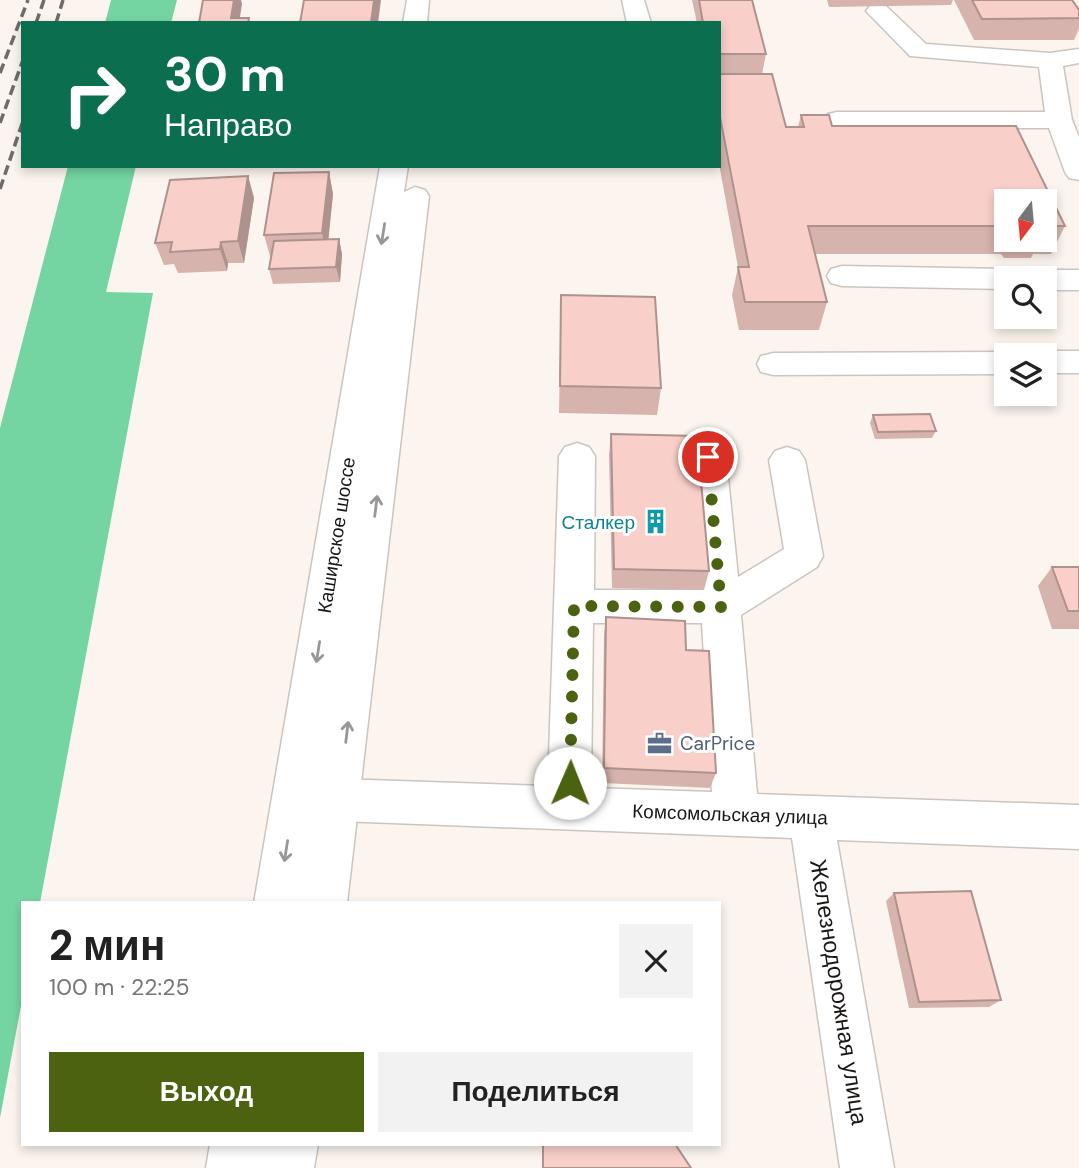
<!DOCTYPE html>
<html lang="ru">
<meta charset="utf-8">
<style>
body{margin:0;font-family:"DM Sans",sans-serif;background:#f2f2f2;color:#222;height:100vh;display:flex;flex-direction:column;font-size:26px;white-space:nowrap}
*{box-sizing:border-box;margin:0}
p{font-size:23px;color:#767676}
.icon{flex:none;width:38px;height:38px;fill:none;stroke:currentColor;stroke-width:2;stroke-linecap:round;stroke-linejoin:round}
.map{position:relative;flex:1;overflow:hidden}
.details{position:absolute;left:21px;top:901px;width:700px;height:245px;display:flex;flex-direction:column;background:#fff;border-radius:0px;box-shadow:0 4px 10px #0003}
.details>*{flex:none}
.top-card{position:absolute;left:21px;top:21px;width:700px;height:147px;border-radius:0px;box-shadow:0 4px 10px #0003;background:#0b6e4f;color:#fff;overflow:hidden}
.needle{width:46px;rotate:196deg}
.controls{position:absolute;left:994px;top:189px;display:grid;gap:14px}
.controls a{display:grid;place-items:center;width:63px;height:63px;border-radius:0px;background:#fff;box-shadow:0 4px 10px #0003;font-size:35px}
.pin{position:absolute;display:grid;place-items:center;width:60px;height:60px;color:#fff;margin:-30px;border:4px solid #fff;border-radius:50%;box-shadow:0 2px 7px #0007}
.me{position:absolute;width:77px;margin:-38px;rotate:1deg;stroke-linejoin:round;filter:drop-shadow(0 0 5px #0008)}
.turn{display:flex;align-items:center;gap:24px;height:147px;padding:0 28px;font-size:32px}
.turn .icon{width:91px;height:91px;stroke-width:2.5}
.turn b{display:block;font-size:49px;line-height:60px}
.round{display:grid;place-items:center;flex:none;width:74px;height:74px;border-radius:0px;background:#f2f2f2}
.headline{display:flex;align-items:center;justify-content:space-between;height:119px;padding:0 28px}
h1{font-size:42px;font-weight:800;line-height:52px}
.cta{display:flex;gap:14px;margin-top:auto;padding:14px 28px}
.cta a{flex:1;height:80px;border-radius:0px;background:#4b6311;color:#fff;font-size:28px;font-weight:800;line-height:80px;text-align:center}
.cta a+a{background:#f2f2f2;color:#222}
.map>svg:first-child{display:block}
</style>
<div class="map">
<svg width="1079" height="1168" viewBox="0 0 1079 1168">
<rect width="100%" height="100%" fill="#fcf5ef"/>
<path fill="#75d5a2" d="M111 0H177L171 23H105Z
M68 166H136L106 292 153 293 40 903H23V995L0 1118V428Z"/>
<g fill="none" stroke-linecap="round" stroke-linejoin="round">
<defs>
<path id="minor" d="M622 0H644L651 23H627Z
M878 4 886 6 926 44 1050 53 1079 49V63L1063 66 1072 120 1079 137V180L1069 178 1065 172 1049 128H837L828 126 824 120 828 114 837 112H1045L1039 67 910 56 866 11 870 6Z
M842 266 1006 269 1017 272 1021 278H1006V289L842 286 831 283 827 276 831 269Z
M1045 270H1079V290H1045V278H1031L1034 273Z
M1045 351H1079V373H1045V355H1033Z
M1006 352 1018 355H1006V374L773 375 761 372 757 364 761 356 773 353Z
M577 443 589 447 595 456 594 590H700L690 457 696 448 708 444 720 448 726 457 738 577 784 549 769 460 775 451 787 447 799 451 805 460 823 556 817 567 741 615 757 794 1079 805V849L837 840 894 1168H840L792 838 339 821 323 815 317 800 323 785 339 779 548 786 559 456 565 447ZM593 623H702L712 792 591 788Z"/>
<path id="major" d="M407 0H429L427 23H403Z
M380 166H408L404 192 415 187 425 190 429 196 347 903H254Z
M210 1144H264L260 1166 264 1144H318L314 1168H206Z"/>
</defs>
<use href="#minor" stroke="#cbc4bf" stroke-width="3"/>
<use href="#major" stroke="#cbc4bf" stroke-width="3"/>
<use href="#minor" fill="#fff" fill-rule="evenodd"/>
<use href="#major" fill="#fff" fill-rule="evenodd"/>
<path stroke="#706b68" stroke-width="3.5" stroke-dasharray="10 5" stroke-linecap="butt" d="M36 23 44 0
M56 23 63 0
M0 73 28 0
M0 123 23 60
M0 189 23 121"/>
</g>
<path fill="#d6b3ad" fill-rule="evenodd" d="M692 0H752L766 54 762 74H772L786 127H798L801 115H829L832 126H1016L1065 226 1051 254H1033L1031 258H1004L1001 254H815L827 302 819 330H739L732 295 738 267 719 164V23H697ZM1006 201H1045V240H1006Z
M827 0H953L951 5 829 7Z
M954 0H1072L1079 10V29L1074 40H974Z
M329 172 333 194 328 239H339L342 254 340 282 273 284 269 269 271 256H270L264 235Z
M248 176 254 198 244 263H228L227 271 178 273 174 264 164 265 155 243Z
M561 295 661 388 657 415 559 413Z
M873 415 936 431 932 438 875 439 870 423Z
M611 434 709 571 704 590 612 588 609 455Z
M1052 567H1079V629H1052L1038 586Z
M606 617 686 650 716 773 710 788 602 783 604 635Z
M894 893 1001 1000 989 1007 909 1008 886 901Z"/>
<path fill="#ae928d" d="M234 0H241L242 4 239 23 231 18Z
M374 0H381L378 23H371Z
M329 172 333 194 327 254 322 233Z
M248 176 254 198 244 263 238 241Z
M339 239 342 254 340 282 336 267Z
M221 242 228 263 227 271 220 249Z"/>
<path fill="#f9d0c9" stroke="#ae928d" stroke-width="2" d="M203 0H234L231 18H249L248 23H199Z
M304 0H374L371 23H300Z
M699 0H752L766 54H719V23H703Z
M972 0H1072L1079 10V18L982 19Z
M719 74H772L786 127H804L801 115H829L832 126H1016L1065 226H1045V201H1006V226H808L827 302H745L738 267H749L719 112Z
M329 172 322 233 264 235 274 173Z
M248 176 238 241 221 242 220 249 170 252 172 242 155 243 170 180Z
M339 239 336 267 269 269 274 241Z
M561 295 655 297 661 388 560 386Z
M930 414 936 431 878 432 873 415Z
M611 434 697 436 709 571 614 569Z
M1052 567H1079V611H1068Z
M606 617 685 621 686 650 709 651 716 773 604 768Z
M971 891 1001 1000 919 1002 894 893Z
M543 1144H675L691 1168H543Z"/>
<defs><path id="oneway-shaft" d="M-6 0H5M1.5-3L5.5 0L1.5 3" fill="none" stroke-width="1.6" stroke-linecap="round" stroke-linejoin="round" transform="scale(1.75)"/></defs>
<g stroke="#989796">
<use href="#oneway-shaft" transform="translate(383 234) rotate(99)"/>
<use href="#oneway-shaft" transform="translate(376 506) rotate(-83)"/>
<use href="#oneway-shaft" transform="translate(318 652) rotate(99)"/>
<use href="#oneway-shaft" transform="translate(347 732) rotate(-83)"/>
<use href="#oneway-shaft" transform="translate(286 851) rotate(99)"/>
</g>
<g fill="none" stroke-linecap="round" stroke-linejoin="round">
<path stroke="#4b6311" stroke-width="12" stroke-dasharray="0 21.6" d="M570 783 574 606 721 607 708 457"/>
</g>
<defs>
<symbol id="building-bare" viewBox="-9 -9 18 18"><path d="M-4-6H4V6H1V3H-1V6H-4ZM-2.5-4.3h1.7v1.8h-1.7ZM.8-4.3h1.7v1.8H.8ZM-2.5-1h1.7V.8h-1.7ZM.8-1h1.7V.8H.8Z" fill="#0f9aa8" stroke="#fff" stroke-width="2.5" paint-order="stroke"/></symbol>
<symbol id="office-bare" viewBox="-9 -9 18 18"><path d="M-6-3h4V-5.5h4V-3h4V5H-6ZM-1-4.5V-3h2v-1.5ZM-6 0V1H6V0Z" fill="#5c6f8a" stroke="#fff" stroke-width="2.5" paint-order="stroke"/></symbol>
</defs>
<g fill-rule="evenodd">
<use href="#building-bare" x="638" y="504" width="35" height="35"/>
<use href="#office-bare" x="642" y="726" width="35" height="35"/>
</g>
<g text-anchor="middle" stroke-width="6" stroke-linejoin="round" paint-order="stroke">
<g font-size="19" fill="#0d838f" stroke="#fff" text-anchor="end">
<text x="635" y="529">Сталкер</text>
</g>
<g font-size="19" fill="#1a1715" stroke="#fff">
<text transform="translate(336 535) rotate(-81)" y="7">Каширское шоссе</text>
<text transform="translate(730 814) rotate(2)" y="7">Комсомольская улица</text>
</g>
<g font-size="19" fill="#4e5e75" stroke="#fff" text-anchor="start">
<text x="680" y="750">CarPrice</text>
</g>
<g font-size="23" fill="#1a1715" stroke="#fff">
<text transform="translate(839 992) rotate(81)" y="8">Железнодорожная улица</text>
</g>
</g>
</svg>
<div class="controls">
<a><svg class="needle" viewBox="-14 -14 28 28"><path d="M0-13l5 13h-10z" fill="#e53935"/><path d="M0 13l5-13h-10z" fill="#767676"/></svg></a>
<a><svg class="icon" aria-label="search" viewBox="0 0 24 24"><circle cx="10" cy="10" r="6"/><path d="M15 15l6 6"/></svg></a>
<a><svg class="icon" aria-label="layers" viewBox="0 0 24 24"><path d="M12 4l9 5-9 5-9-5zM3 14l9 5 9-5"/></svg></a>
</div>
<div class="pin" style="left:708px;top:457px;background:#d93025"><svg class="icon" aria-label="arrive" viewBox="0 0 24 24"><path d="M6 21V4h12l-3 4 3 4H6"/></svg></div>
<svg class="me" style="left:570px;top:783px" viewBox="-20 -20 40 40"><circle r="19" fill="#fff"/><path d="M0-13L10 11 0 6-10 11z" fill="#4b6311"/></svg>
<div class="top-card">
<div class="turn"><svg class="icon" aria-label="right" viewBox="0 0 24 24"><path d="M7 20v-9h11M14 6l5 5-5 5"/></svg><div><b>30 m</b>Направо</div></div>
</div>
<section class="details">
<div class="headline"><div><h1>2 мин</h1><p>100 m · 22:25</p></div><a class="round"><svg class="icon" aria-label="close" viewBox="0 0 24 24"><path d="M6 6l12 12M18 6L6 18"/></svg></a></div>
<div class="cta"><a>Выход</a><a>Поделиться</a></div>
</section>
</div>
